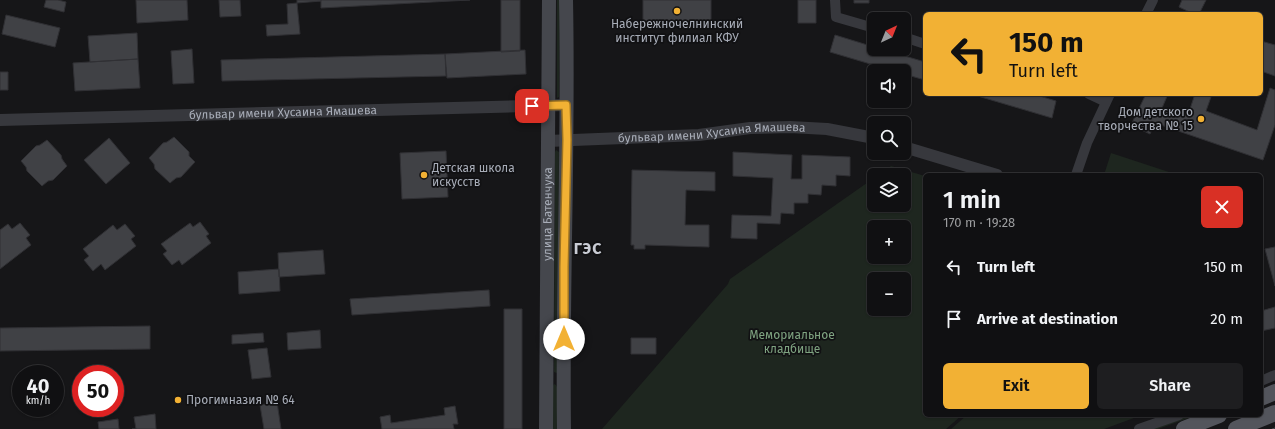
<!DOCTYPE html>
<meta charset="utf-8">
<style>
body{margin:0;font-family:"Fira Sans",sans-serif;background:#1e1e20;color:#f1f3f6;height:100vh;display:flex;flex-direction:column;font-size:15px;white-space:nowrap}
*{box-sizing:border-box;margin:0}
p{font-size:13px;color:#9c9d9f}
.icon{flex:none;width:22px;height:22px;fill:none;stroke:currentColor;stroke-width:2;stroke-linecap:round;stroke-linejoin:round}
.map{position:relative;flex:1;overflow:hidden}
.sheet{position:absolute;left:923px;top:173px;width:340px;height:244px;display:flex;flex-direction:column;background:#101012;border-radius:6px;box-shadow:0 1px 3px #0004,0 0 0 1px #303032}
.sheet>*{flex:none}
.top-card{position:absolute;left:923px;top:12px;width:340px;height:84px;border-radius:6px;box-shadow:0 1px 3px #0004,0 0 0 1px #303032;background:#f2b134;color:#111;overflow:hidden}
.needle{width:26px;rotate:43deg}
.controls{position:absolute;left:867px;top:12px;display:grid;gap:8px}
.controls a{display:grid;place-items:center;width:44px;height:44px;border-radius:6px;background:#101012;box-shadow:0 1px 3px #0004,0 0 0 1px #303032;font-size:20px}
.speed{position:absolute;left:12px;top:365px;display:flex;gap:8px;font-size:20px;font-weight:700;text-align:center}
.speed>*{display:grid;place-content:center;width:52px;height:52px;border-radius:50%;background:#101012;box-shadow:0 1px 3px #0004,0 0 0 1px #303032;line-height:1}
.speed small{font-size:10px;font-weight:400}
.speed .limit{border:6px solid #d22;background:#fff;color:#111}
.pin{position:absolute;display:grid;place-items:center;width:34px;height:34px;color:#fff;margin:-17px;border-radius:8px;box-shadow:0 2px 6px #0006}
.me{position:absolute;width:44px;margin:-22px;rotate:0deg;stroke-linejoin:round;filter:drop-shadow(0 0 3px #0008)}
.turn{display:flex;align-items:center;gap:14px;height:84px;padding:0 20px;font-size:18px}
.turn .icon{width:52px;height:52px;stroke-width:2.5}
.turn b{display:block;font-size:28px;line-height:34px}
.round{display:grid;place-items:center;flex:none;width:42px;height:42px;border-radius:6px;background:#1e1e20}
.head{display:flex;align-items:center;justify-content:space-between;height:68px;padding:0 20px}
h1{font-size:24px;font-weight:600;line-height:30px}
.cta{display:flex;gap:8px;margin-top:auto;padding:8px 20px}
.cta a{flex:1;height:46px;border-radius:6px;background:#f2b134;color:#111;font-size:16px;font-weight:600;line-height:46px;text-align:center}
.cta a+a{background:#1e1e20;color:#f1f3f6}
ul{padding:0;list-style:none}
li{display:flex;align-items:center;gap:12px;height:52px;padding:0 20px}
li div{flex:1}
li b{display:block;font-size:15px}
li em{font-style:normal}
.map>svg:first-child{display:block}
</style>
<div class="map">
<svg width="1275" height="429" viewBox="0 0 1275 429">
<rect width="100%" height="100%" fill="#161618"/>
<path fill="#1e261f" fill-rule="evenodd" d="M557 0H560L559 97 557 98Z
M556 150 559 152 557 373 554 372 555 152Z
M1111 153 1178 175H1104Z
M891 166 925 176V415H962L946 429H602L728 284 730 279 874 178V205H904V175H879ZM874 227H904V257H874ZM874 279H904V309H874Z
M554 384 556 385 557 387V429H553L552 387Z
M967 415H1142L1104 429H951Z
M1185 415H1197L1158 429H1148Z"/>
<path fill="#404145" stroke="#303034" d="M46 0H58L66 2 64 12 44 7Z
M136 0H187L188 20 137 23Z
M219 0H240L241 16 220 17Z
M297 0H321V1L297 3Z
M321 0H470L321 8Z
M501 0H520V51L501 52Z
M643 0H711V22H643Z
M798 0H816V23H798Z
M854 0H869V3H854Z
M1182 0H1206L1199 14H1194L1179 7Z
M297 3 300 34 267 36 266 25 288 24 287 4Z
M6 15 60 28 55 47 2 34Z
M137 33 138 59 90 62 88 36Z
M835 35 874 47V49H881L925 62V80L904 74V71H894L830 52Z
M1261 41 1275 45V76L1261 71Z
M192 49 194 83 173 84 171 51Z
M525 50 526 74 447 78 445 54Z
M445 54 446 76 222 81 221 60Z
M138 59 140 88 75 91 73 63Z
M0 72H8V90H0Z
M1270 88 1275 90V125L1263 160 1155 123 1150 134 1131 125 1146 94H1168L1162 108 1188 115 1195 94H1212L1206 111 1257 130Z
M971 94H1033L1056 101 1052 118Z
M174 137 189 152V156L195 162 181 177 176 178 170 183 155 169 154 164 149 158 163 143 167 142Z
M109 138 130 163 106 184 84 160Z
M47 140 61 155 62 159 67 166 53 180 48 181 42 186 27 171 26 167 21 161 36 146 40 145Z
M446 151 448 197 402 199 400 153Z
M733 152 792 155 791 179H802V155L850 157V176L836 175V186L822 185 821 195 808 194V203H794V214L781 213 780 224 757 223V239L731 238 732 215 771 216 773 178 733 176Z
M632 170 715 172V191L686 190 685 225H709V247L645 245V249H634V245H631Z
M200 222 209 234 206 236 211 243 182 265 179 260 172 265 163 254 167 251 161 244 190 223 193 227Z
M20 223 30 235 26 238 31 245 0 269V230L8 224 12 229Z
M125 224 135 236 131 239 136 246 105 270 101 264 93 271 84 260 89 256 83 249 113 225 117 230Z
M1275 247V286L1265 249Z
M323 250 325 274 279 277 278 253Z
M279 269 280 291 239 294 238 272Z
M489 290 490 306 352 315 350 299Z
M1275 307V328L1261 331V311Z
M504 309H522V429H504Z
M150 326V349L0 351V328Z
M320 330 321 348 288 350 287 333Z
M263 333 264 342 232 344V335Z
M631 338H656V354H631Z
M267 348 271 377 252 379 248 350Z
M277 402 281 429H264L260 405Z
M455 406 458 424H453L454 429H382L380 417 390 415 391 423 445 415 444 408Z
M155 414 156 429H132H136L134 417Z
M118 419 119 429H99L98 422Z"/>
<g fill="none" stroke-linecap="round" stroke-linejoin="round">
<path stroke="#37383d" stroke-width="10" d="M835 0 836 17 874 28
M1146 14 1153 0
M904 37 925 44
M1089 94 1106 102
M1076 175 1087 143 1110 94
M1261 381 1275 375
M1139 429 1179 415"/>
<g stroke="#37383d" stroke-width="12">
<path id="s1" d="M0 120 566 105"/>
<path id="s2" d="M548 141 699 135 750 128 790 127 827 129 874 138"/>
<path d="M904 147 997 175"/>
</g>
<g stroke="#45474d" stroke-width="14">
<path id="s3" d="M546 429 549 0"/>
<path d="M564 429C562 286 569 143 566 0"/>
</g>
<path stroke="#53555c" stroke-width="16" d="M1261 398 1275 392
M1184 429 1219 415
M1236 429 1275 413"/>
<path stroke="#4a4c52" stroke-width="1" d="M1272 429 1275 428"/>
</g>
<g fill="none" stroke-linecap="round" stroke-linejoin="round">
<defs>
<path id="route" d="M532 106 566 105 567 140 564 267V339"/>
</defs>
<use href="#route" stroke="#9d7322" stroke-width="10"/>
<use href="#route" stroke="#f2b134" stroke-width="7"/>
</g>
<g fill="#f2b134" stroke="#111113" stroke-width="1.5">
<circle cx="677" cy="11" r="4"/>
<circle cx="1201" cy="119" r="4"/>
<circle cx="424" cy="175" r="4"/>
<circle cx="178" cy="400" r="4"/>
</g>
<g text-anchor="middle" stroke-width="3.5" stroke-linejoin="round" paint-order="stroke">
<g font-size="12" fill="#a8adb8" stroke="#111113" text-anchor="start">
<text x="677" y="28" text-anchor="middle">Набережночелнинский<tspan x="677" dy="14">институт филиал КФУ</tspan></text>
<text x="1193" y="116" text-anchor="end">Дом детского<tspan x="1193" dy="14">творчества № 15</tspan></text>
<text x="432" y="172">Детская школа<tspan x="432" dy="14">искусств</tspan></text>
<text x="186" y="404">Прогимназия № 64</text>
</g>
<g font-size="12" fill="#a8adb8" stroke="#111113">
<text dy="4" stroke="none"><textPath href="#s1" startOffset="283">бульвар имени Хусаина Ямашева</textPath></text>
<text dy="4" stroke="none"><textPath href="#s2" startOffset="164">бульвар имени Хусаина Ямашева</textPath></text>
<text dy="4" stroke="none"><textPath href="#s3" startOffset="215">улица Батенчука</textPath></text>
</g>
<g font-size="12" fill="#7fa381" stroke="#111113">
<text x="792" y="339">Мемориальное<tspan x="792" dy="14">кладбище</tspan></text>
</g>
<g font-size="16" font-weight="bold" letter-spacing="1" fill="#c9ccd4" stroke="#111113">
<text x="588" y="254">ГЭС</text>
</g>
</g>
</svg>
<div class="controls">
<a><svg class="needle" viewBox="-14 -14 28 28"><path d="M0-13l5 13h-10z" fill="#e53935"/><path d="M0 13l5-13h-10z" fill="#9c9d9f"/></svg></a>
<a><svg class="icon" aria-label="sound" viewBox="0 0 24 24"><path d="M4 9h4l5-4v14l-5-4H4zM17 9q2 3 0 6"/></svg></a>
<a><svg class="icon" aria-label="search" viewBox="0 0 24 24"><circle cx="10" cy="10" r="6"/><path d="M15 15l6 6"/></svg></a>
<a><svg class="icon" aria-label="layers" viewBox="0 0 24 24"><path d="M12 4l9 5-9 5-9-5zM3 14l9 5 9-5"/></svg></a>
<a>+</a>
<a>−</a>
</div>
<div class="speed"><div>40<small>km/h</small></div><div class="limit">50</div></div>
<div class="pin" style="left:532px;top:106px;background:#d93025"><svg class="icon" aria-label="arrive" viewBox="0 0 24 24"><path d="M6 21V4h12l-3 4 3 4H6"/></svg></div>
<svg class="me" style="left:564px;top:339px" viewBox="-20 -20 40 40"><circle r="19" fill="#fff"/><path d="M0-13L10 11 0 6-10 11z" fill="#f2b134"/></svg>
<div class="top-card">
<div class="turn"><svg class="icon" aria-label="left" viewBox="0 0 24 24"><path d="M17 20v-9H6M10 6l-5 5 5 5"/></svg><div><b>150 m</b>Turn left</div></div>
</div>
<section class="sheet">
<div class="head"><div><h1>1 min</h1><p>170 m · 19:28</p></div><a class="round" style="background:#d93025;color:#fff"><svg class="icon" aria-label="close" viewBox="0 0 24 24"><path d="M6 6l12 12M18 6L6 18"/></svg></a></div>
<ul>
<li><svg class="icon" aria-label="left" viewBox="0 0 24 24"><path d="M17 20v-9H6M10 6l-5 5 5 5"/></svg><div><b>Turn left</b></div><em>150 m</em></li>
<li><svg class="icon" aria-label="arrive" viewBox="0 0 24 24"><path d="M6 21V4h12l-3 4 3 4H6"/></svg><div><b>Arrive at destination</b></div><em>20 m</em></li>
</ul>
<div class="cta"><a>Exit</a><a>Share</a></div>
</section>
</div>
